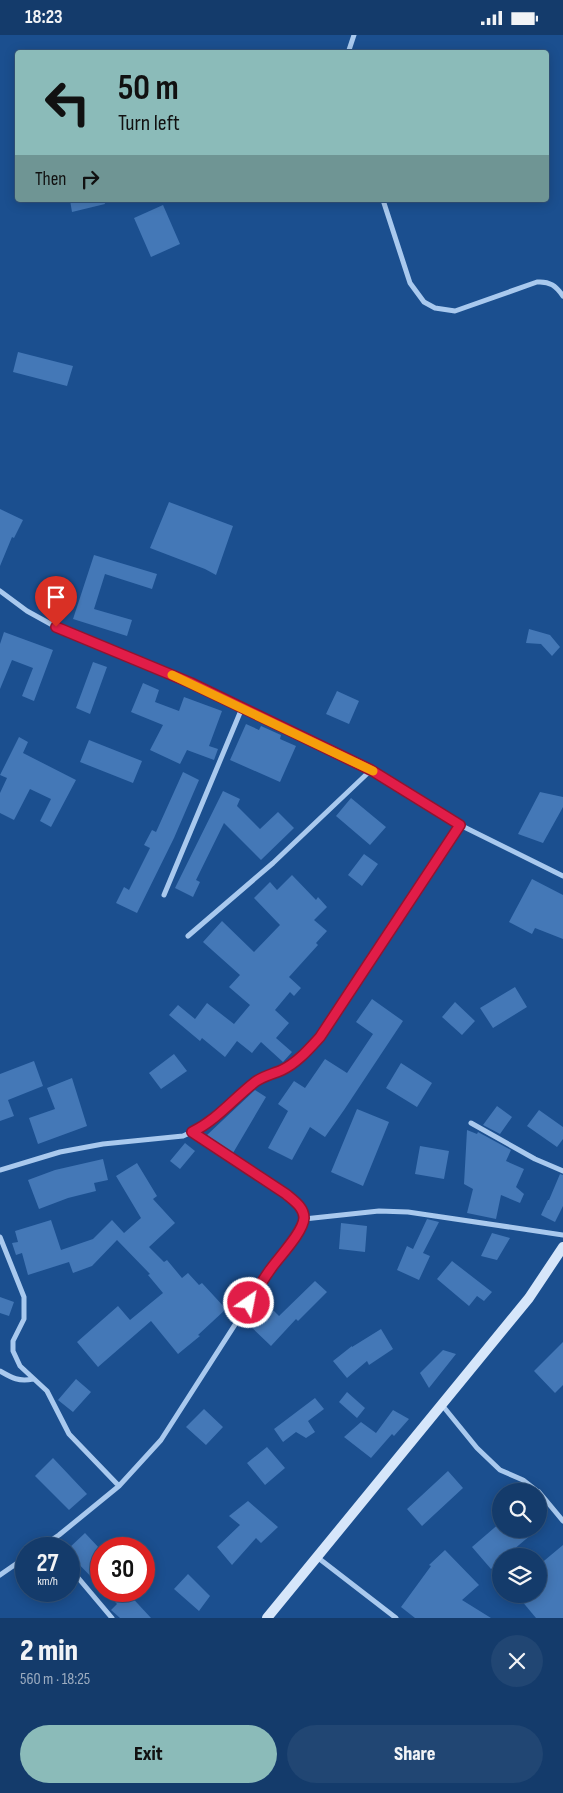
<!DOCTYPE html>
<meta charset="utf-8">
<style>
body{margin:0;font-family:"Sofia Sans Condensed",sans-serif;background:#214673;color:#f1f3f6;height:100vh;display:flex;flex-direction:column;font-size:19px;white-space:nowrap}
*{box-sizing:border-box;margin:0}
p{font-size:16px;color:#9dadc1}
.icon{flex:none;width:28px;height:28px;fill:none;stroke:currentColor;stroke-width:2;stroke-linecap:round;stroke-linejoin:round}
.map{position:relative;height:1583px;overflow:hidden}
.side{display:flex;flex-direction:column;background:#143b6b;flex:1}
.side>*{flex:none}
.banner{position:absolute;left:15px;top:15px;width:534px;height:152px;border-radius:5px;box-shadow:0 2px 12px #0003,0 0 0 1px #33557e;background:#8bbbb9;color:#111;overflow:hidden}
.tools{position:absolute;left:492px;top:1448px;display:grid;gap:10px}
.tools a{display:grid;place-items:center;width:55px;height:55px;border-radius:50%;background:#143b6b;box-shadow:0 2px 12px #0003,0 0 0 1px #33557e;font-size:25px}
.speed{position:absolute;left:15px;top:1502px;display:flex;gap:10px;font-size:25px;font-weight:700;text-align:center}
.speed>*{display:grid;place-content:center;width:65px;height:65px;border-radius:50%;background:#143b6b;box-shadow:0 2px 12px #0003,0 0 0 1px #33557e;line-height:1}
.speed small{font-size:12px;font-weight:400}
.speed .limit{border:8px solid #d22;background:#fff;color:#111}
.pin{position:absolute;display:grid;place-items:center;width:42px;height:42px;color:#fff;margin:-51px -21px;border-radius:50% 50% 50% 0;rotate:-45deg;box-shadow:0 0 5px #0007}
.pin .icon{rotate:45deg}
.me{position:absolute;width:55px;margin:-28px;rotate:33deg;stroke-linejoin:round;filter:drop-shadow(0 0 4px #0008)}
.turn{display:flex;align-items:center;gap:18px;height:105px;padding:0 20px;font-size:22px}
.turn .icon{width:65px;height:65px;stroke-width:2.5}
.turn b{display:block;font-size:35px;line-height:42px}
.then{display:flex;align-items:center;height:48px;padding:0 20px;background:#0003;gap:10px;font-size:19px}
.round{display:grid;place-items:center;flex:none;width:52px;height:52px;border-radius:26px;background:#214673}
.head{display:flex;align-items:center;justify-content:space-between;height:85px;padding:0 20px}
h1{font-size:30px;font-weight:800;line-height:38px}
.action{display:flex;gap:10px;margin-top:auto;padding:10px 20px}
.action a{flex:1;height:58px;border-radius:30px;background:#8bbbb9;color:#111;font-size:20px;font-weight:800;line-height:58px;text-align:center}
.action a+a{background:#214673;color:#f1f3f6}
.status{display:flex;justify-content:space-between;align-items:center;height:35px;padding:0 25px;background:#143b6b;direction:ltr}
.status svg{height:14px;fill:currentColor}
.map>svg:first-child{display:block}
</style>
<div class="status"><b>18:23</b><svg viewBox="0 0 49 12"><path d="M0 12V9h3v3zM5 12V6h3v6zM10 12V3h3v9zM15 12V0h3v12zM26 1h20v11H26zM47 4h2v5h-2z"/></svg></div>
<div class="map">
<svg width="563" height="1583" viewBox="0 0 563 1583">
<rect width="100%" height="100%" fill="#1b4f8f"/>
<path fill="#4478b7" d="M70 165H104L105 169 72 177Z
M163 170 180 209 151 222 134 183Z
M18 317 73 331 67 351 13 337Z
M169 467 233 491 216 540 205 534 150 513Z
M0 474 23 485 14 503 12 502 0 531Z
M94 520 157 539 152 554 105 539 94 574 132 585 127 601 73 584Z
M529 594 550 600 560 612 552 621 541 609 526 608Z
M4 597 53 615 34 666 22 661 33 633 12 625 0 654V609Z
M93 627 107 632 90 679 76 673Z
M143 648 159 655 155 667 179 676 184 662 222 676 209 711 218 714 214 725 187 715 180 729 150 715 163 690 131 677Z
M337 656 359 666 349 689 326 679Z
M246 689 259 695 261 691 281 700 280 704 296 711 280 747 230 725Z
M19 702 28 707 23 718 76 745 51 792 40 786 51 764 30 754 14 785 0 778V758L7 743 0 740Z
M89 705 142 726 133 748 80 727Z
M183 737 199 745 174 803 137 878 116 868 124 852 129 855 150 813 144 810 152 795 156 797Z
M223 756 240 764 237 771 260 794 278 777 294 793 261 825 224 788 196 845 200 847 193 862 175 853Z
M540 757 563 762V772L543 808 518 799Z
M351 763 386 792 370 810 336 781Z
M364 819 378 829 362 851 348 840Z
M292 840 316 865 318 862 327 872 314 885 327 896 316 908 318 910 289 942 301 953 294 961 290 957 275 975 289 988 276 1003 292 1017 283 1027 261 1007 252 1018 237 1006 225 1022 202 1003 200 1006 169 980 178 970 195 984 207 968 234 989 250 970 229 952 240 940 203 907 222 886 254 917 280 890 254 863 270 847 277 855Z
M532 844 563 860V904L535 893 532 899 509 887Z
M515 952 527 972 493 993 480 973Z
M372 964 403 986 344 1075 325 1102 310 1092 292 1125 268 1113 288 1076 278 1069 294 1046 305 1053 325 1024 347 1038 373 999 356 987Z
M455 967 475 986 462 1000 442 982Z
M174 1019 187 1036 161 1054 149 1038Z
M34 1026 43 1051 8 1065 14 1081 0 1086V1039Z
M401 1028 432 1048 417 1072 386 1053Z
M72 1043 87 1091 38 1109 29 1083 55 1074 47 1053Z
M255 1055 266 1062 233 1118 207 1100Z
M497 1071 512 1082 500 1099 483 1090Z
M357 1074 389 1087 363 1151 331 1137Z
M539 1075 563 1092V1104L557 1112 527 1091Z
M467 1095 477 1099 478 1097 511 1115 506 1126 524 1134 516 1152 524 1159 520 1168 501 1160 496 1184 467 1178 473 1154 464 1149Z
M185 1108 195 1116 180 1134 170 1126Z
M420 1111 449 1116 444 1144 415 1139Z
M103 1124 108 1145 94 1148 96 1156 68 1163 39 1174 28 1145 55 1135Z
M137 1128 157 1161 153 1164 175 1188 149 1212 164 1227 167 1225 182 1243 188 1238 199 1250 202 1248 226 1274 198 1300 200 1301 178 1319 151 1286 98 1332 77 1307 118 1271 130 1285 163 1258 148 1240 150 1239 117 1205 92 1231 73 1238 69 1227 28 1240 22 1218 16 1220 12 1208 18 1207 15 1196 51 1185 61 1215 93 1204 112 1185 124 1198 141 1183 116 1141Z
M560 1139 563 1140V1171L555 1187 541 1180 548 1165H549Z
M427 1184 439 1187 423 1218 430 1221 419 1245 397 1235 407 1211 413 1214Z
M341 1188 367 1191 365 1217 339 1214Z
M492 1198 510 1203 497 1225 481 1221Z
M452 1226 492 1257 484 1266 477 1261 469 1271 437 1244Z
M315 1246 327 1257 298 1286 296 1284 271 1311 244 1285 263 1265 279 1281Z
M0 1262 14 1267 9 1281 0 1278Z
M381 1294 393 1314 369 1330 367 1326 347 1343 333 1326 352 1311V1312Z
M563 1307V1350L555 1358 534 1336Z
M443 1315 456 1319 429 1353 420 1338Z
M76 1344 91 1357 73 1377 58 1365Z
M347 1357 365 1373 357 1383 339 1367Z
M315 1363 324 1374 308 1386 315 1397 306 1403 296 1397 283 1407 274 1394Z
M204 1374 223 1392 206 1410 186 1392Z
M393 1375 409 1384 394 1401 392 1399 371 1423 344 1402 361 1387 376 1398Z
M267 1412 285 1433 265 1450 247 1428Z
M53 1423 87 1459 69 1475 35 1441Z
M448 1436 463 1453 422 1491 407 1474Z
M248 1466 278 1492 261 1508 256 1503 232 1530 217 1512 240 1490 229 1481Z
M501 1487V1494H538L506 1521H501V1525L491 1534 472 1512Z
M85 1498 101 1515V1552L69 1519 68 1514Z
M563 1510V1583H536L516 1559H539V1530Z
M445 1515 479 1550 462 1565 491 1583H415L401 1572 431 1531 429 1530Z
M188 1539 210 1561 199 1576 174 1554Z
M105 1556H126L151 1583H120L111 1575 117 1569Z"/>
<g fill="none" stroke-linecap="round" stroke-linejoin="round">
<path stroke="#a9c9ee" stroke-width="5" d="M348 18 354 0
M383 165 410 248 424 267 435 273 455 276 537 247C550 246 556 251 563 261
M0 556 27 576 56 592 191 648 371 735 460 790 563 841
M164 860 242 673
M188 901 273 828 371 735
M471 1088 535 1124 563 1136
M0 1135 60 1117 103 1109 183 1101 205 1091 218 1081 255 1047 268 1039 284 1034 303 1020 320 1002 339 976 387 899 460 790
M304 1184 379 1176 408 1177 563 1200
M0 1202 24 1262V1284L13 1306V1316L20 1331 47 1356 69 1399 119 1451
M0 1336C12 1343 19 1347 33 1344
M442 1370 477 1413 500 1435 523 1445 537 1456
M539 1457 563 1486
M49 1507 54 1514
M38 1514 59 1500 119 1451 161 1405 270 1235 300 1195 304 1184 302 1178 299 1171 286 1159 192 1097
M317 1522 396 1583
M69 1532 112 1583
M0 1540 26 1522"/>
<path stroke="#d6e6fa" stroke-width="10" d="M267 1583 529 1263 563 1212"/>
</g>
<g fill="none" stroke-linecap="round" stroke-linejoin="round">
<defs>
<path id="route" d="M56 592 191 648 371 735 460 790 320 1002C309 1014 297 1028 282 1035 273 1039 263 1041 255 1047 233 1064 217 1085 192 1097L286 1159C293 1165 304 1172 304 1183 303 1198 278 1223 270 1235 262 1246 256 1257 249 1268"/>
</defs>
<use href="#route" stroke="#92132f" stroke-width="12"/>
<use href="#route" stroke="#e11d48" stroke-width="9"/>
<path stroke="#f59e0b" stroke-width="9" d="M172 640 373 736"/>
</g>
</svg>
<div class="tools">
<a><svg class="icon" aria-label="search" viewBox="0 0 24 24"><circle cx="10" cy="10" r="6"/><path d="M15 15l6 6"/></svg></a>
<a><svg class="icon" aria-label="layers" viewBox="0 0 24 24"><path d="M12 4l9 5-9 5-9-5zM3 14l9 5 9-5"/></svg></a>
</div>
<div class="speed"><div>27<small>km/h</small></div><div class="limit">30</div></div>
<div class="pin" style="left:56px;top:592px;background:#d93025"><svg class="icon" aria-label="arrive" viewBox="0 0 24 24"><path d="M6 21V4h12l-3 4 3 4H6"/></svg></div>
<svg class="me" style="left:249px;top:1268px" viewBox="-20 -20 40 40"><circle r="17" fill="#e11d48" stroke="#fff" stroke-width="3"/><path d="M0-11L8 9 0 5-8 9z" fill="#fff"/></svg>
<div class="banner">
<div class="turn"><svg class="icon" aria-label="left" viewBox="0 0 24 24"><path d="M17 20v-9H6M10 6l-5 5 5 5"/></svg><div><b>50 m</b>Turn left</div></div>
<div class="then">Then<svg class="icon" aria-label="right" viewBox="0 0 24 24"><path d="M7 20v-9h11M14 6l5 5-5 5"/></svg></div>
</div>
</div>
<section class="side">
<div class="head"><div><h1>2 min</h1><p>560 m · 18:25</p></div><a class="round"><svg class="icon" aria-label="close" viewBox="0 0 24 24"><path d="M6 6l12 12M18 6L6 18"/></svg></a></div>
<div class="action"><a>Exit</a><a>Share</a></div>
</section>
